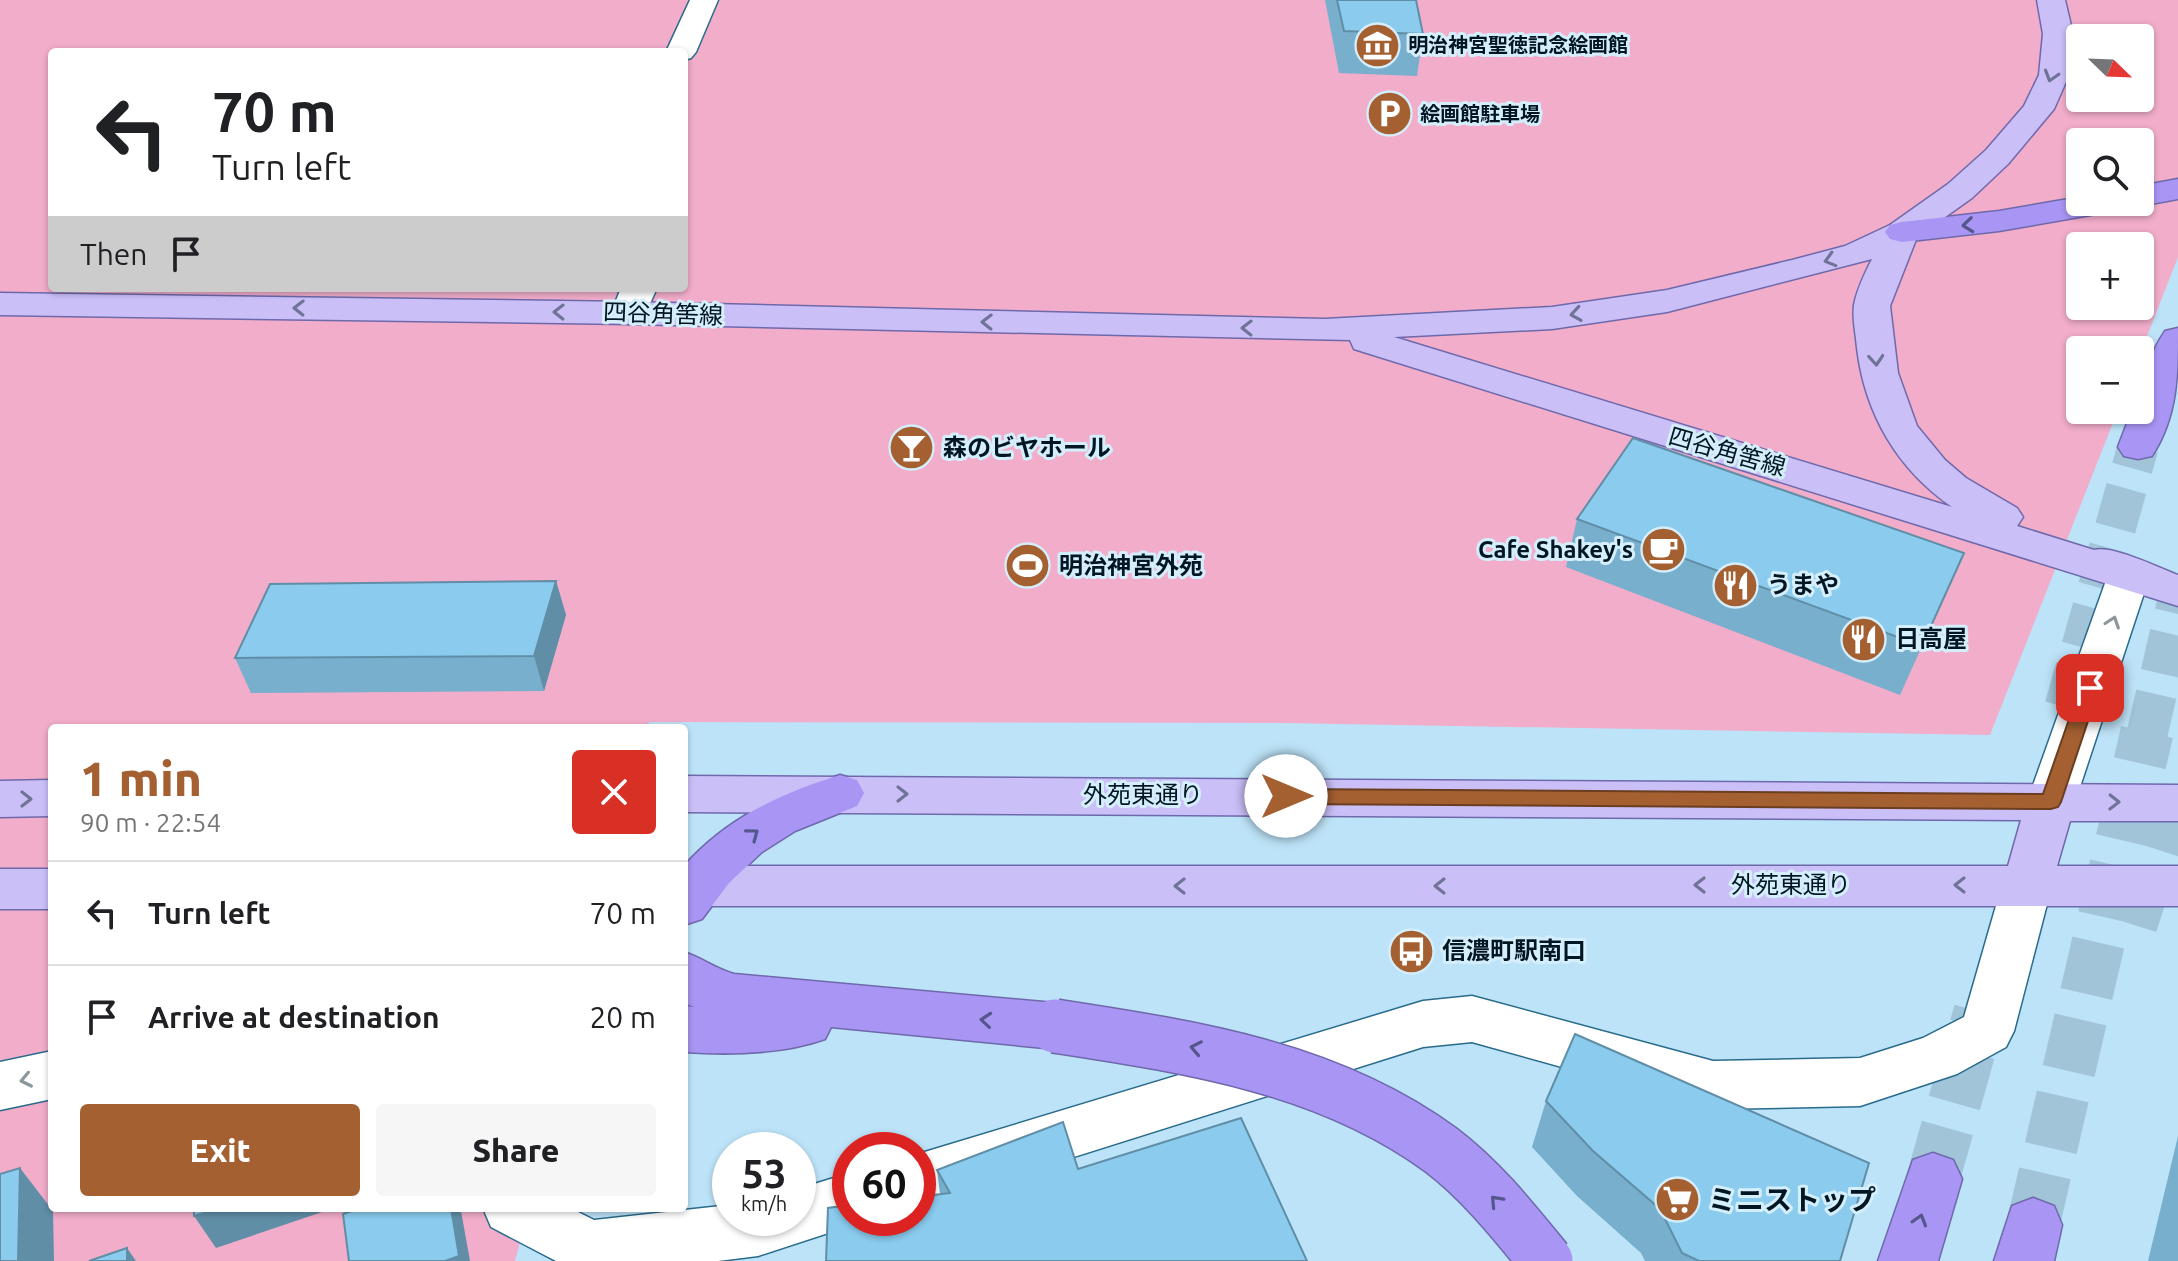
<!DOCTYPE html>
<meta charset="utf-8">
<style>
body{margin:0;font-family:Ubuntu,"Noto Sans JP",sans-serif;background:#f6f6f6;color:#202124;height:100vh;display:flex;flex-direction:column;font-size:30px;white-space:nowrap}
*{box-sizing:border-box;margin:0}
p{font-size:26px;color:#757577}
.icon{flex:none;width:44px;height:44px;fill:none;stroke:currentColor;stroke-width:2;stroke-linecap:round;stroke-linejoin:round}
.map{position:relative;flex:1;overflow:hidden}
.details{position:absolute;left:48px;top:724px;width:640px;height:488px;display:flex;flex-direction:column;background:#fff;border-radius:8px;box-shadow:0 2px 6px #0004}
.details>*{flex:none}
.hud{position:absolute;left:48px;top:48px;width:640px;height:244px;border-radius:8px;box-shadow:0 2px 6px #0004;background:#fff;color:#202124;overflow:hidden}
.needle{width:52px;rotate:113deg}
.buttons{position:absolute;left:2066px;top:24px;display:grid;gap:16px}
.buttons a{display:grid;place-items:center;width:88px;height:88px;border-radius:8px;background:#fff;box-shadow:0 2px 6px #0004;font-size:40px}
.speed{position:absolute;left:712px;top:1132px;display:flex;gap:16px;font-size:40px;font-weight:700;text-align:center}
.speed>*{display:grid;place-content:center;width:104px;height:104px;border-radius:50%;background:#fff;box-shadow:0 2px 6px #0004;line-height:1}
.speed small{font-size:20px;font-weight:400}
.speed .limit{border:12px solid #d22;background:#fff;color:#111}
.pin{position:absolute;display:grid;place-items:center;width:68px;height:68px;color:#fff;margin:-34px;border-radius:16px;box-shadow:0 4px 12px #0006}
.me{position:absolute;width:88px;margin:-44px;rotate:90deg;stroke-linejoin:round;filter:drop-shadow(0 0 6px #0008)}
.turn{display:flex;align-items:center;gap:28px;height:168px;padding:0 32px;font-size:36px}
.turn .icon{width:104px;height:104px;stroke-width:2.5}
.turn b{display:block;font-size:56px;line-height:68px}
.then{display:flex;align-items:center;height:76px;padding:0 32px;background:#0003;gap:16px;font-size:30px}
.round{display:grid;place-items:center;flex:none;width:84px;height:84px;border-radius:8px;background:#f6f6f6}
.headline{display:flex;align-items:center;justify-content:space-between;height:136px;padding:0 32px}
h1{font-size:48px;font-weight:800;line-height:60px;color:#a56032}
.cta{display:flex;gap:16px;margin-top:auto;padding:16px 32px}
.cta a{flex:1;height:92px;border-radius:8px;background:#a56032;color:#fff;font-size:32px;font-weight:800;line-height:92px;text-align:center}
.cta a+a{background:#f6f6f6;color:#202124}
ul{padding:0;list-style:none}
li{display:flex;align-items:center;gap:24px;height:104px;padding:0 32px;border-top:2px solid #e0e0e0}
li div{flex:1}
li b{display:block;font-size:30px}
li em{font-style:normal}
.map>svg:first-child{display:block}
</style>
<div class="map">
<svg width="2178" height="1261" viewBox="0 0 2178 1261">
<rect width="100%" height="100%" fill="#bde3f8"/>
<path fill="#f1adca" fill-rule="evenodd" d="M0 0H2178V257L2140 354V350H2080V410H2118L1990 735 1282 723 649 722 647 728H52V1208H529L515 1261H0ZM2080 38H2140V98H2080ZM52 52H684V288H52ZM2080 142H2140V202H2080ZM2080 246H2140V306H2080Z"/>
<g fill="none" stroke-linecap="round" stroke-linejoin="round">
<path stroke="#a1c4d8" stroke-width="41" stroke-dasharray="41 21" stroke-linecap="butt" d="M2065 707 2138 447
M2147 734 2178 600"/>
<path stroke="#a1c4d8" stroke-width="53" stroke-dasharray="53 26" stroke-linecap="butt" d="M2131 924 2178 778
M1933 1179 1980 1012
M2033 1225 2147 732"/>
<defs>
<path id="minor" d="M690 0H718L696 52 691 58 684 60V52H666Z
M621 288H657L642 321 629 324 616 321 611 313Z
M2129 561 2144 565 2150 575 2075 802 2068 815 2051 820 2034 815 2027 802 2108 575 2114 565Z
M2027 865 2045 871 2052 885 2014 1031 2006 1047 1957 1074 1860 1106 1713 1109 1472 1042 1423 1047 918 1206V1154L1423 1001 1472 996 1713 1061 1860 1058 1923 1038 1964 1017 2002 885 2009 871Z
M52 1051V1099L0 1110V1062Z
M850 1173V1218L871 1219 758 1256 718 1261H556L491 1227 483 1208H570L594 1220 730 1205V1218H798V1189Z"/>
<path id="major" d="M2037 0H2065L2073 34 2069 75 2054 109 2008 164 1972 198 1917 237 1890 306 1898 373 1917 426 1945 460 1966 478 2017 508 2023 517 2017 526 2094 550C2113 545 2159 568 2178 575V606L1354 349 1350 340 629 324 0 315V293L629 302 1325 319 1552 307 1667 290 1792 260 1845 246 1890 225 1948 184 1986 150 2024 106 2039 75 2043 34ZM1872 259C1865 273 1857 289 1854 305 1852 319 1856 334 1857 348 1865 414 1897 469 1952 507L1394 337 1552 329 1667 312Z
M684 776 2178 785V821H2070L2057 866H2178V906H684V866H2008L2021 820 684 812Z
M52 780V816L0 817V781Z
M0 869H52V909H0Z"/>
<path id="highway" d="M2178 179V199L2140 206 2128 202H2140V186Z
M2080 197V202H2125L2120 209 2108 212 1999 231 1902 242 1890 239 1885 232 1890 225 1902 222 1999 211Z
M2178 328C2178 374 2178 416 2152 456L2138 459 2124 456 2118 447 2132 410H2140C2140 384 2150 353 2165 331Z
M840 775 857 780 864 793 857 806 795 831 762 852 729 883 702 919 684 925V866C727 818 779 794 840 775Z
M684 952C702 958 716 969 734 974L1055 1003 1074 1010 1082 1026 1074 1042 1055 1049 831 1027 825 1039C783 1054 729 1055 684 1052V1006L694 1007 684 1003Z
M1933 1153 1953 1160 1962 1179 1938 1261H1878L1913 1160Z
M2033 1198 2054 1206 2062 1225 2054 1261H1994L2012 1206Z"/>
</defs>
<use href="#minor" stroke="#296b8b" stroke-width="3"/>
<use href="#major" stroke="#6e69ab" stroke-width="3"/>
<use href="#highway" stroke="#6e69ab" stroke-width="3"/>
<use href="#minor" fill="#fff" fill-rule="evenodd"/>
<use href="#major" fill="#cbbff8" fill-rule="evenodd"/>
<use href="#highway" fill="#a995f4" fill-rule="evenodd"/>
<defs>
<path id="highway-bridge" d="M1055 1026C1191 1047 1328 1067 1441 1150 1482 1181 1514 1222 1546 1261"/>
</defs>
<use href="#highway-bridge" stroke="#6e69ab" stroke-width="56" stroke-linecap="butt"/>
<use href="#highway-bridge" stroke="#a995f4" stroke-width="53"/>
</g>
<path fill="#77afcd" d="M1325 0H1416L1423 34 1417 76 1339 73Z
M1577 519 1964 553 1900 695 1566 567Z
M556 581 566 615 544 691 251 693 235 658Z
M1546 1101 1840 1261H1645L1641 1253 1577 1196 1532 1147Z
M2178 1136V1261H2148Z
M1078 1169 1307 1261 940 1194 937 1170Z"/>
<path fill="#618ea7" d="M556 581 566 615 544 691 534 656Z
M20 1168 53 1211 54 1261H18Z
M220 1208H334L216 1248 194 1216Z
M451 1208H459L461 1211 470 1261H445Z
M127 1248 136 1261H127Z"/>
<path fill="#8acbee" stroke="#618ea7" stroke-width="2" d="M1337 0H1416L1423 34 1344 31Z
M1633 438 1964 553 1922 646 1577 519Z
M556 581 534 656 235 658 270 584Z
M1575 1034 1869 1163 1840 1261H1699L1682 1253 1660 1209 1593 1151 1546 1101Z
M1241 1118 1307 1261H826L828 1208 850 1205V1218H918V1197L950 1193 937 1170 1063 1122 1078 1169Z
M20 1168 18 1261H0V1174Z
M194 1208H220L194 1216Z
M360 1208H451L459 1256 445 1261H349L343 1214Z
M127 1248V1261H89Z"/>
<defs><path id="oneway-chevron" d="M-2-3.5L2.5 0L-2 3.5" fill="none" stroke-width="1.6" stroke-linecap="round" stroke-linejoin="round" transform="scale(2)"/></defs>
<g stroke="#707398">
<use href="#oneway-chevron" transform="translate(2051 76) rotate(107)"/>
<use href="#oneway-chevron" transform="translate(1830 260) rotate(164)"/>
<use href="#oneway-chevron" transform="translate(299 308) rotate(-179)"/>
<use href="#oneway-chevron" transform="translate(559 312) rotate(-179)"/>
<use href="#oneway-chevron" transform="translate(1576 314) rotate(171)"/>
<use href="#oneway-chevron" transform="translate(987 322) rotate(-179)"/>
<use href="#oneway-chevron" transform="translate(1247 328) rotate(-179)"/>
<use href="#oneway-chevron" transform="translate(1876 360) rotate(86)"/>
<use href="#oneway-chevron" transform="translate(902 794)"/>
<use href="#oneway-chevron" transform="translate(26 799)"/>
<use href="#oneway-chevron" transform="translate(2114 802) rotate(1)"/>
<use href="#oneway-chevron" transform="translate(1700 885) rotate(180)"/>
<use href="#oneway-chevron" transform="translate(1960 885) rotate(180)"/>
<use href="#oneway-chevron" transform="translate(1180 886) rotate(180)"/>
<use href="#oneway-chevron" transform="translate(1440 886) rotate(180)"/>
</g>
<g stroke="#54568c">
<use href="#oneway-chevron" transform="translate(1968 225) rotate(174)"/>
<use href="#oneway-chevron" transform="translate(753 834) rotate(-37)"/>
<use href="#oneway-chevron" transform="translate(986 1020) rotate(-175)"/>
<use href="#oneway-chevron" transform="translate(1196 1048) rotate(-169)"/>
<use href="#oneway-chevron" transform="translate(1496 1201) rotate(-133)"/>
<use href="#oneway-chevron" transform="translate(1920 1220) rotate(-73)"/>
</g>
<g stroke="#8c979c">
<use href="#oneway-chevron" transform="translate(2113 622) rotate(-71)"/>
<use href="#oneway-chevron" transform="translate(26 1080) rotate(168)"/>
</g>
<path fill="#a56032" stroke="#6b3e20" stroke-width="2" d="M2090 681 2099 688 2061 802 2058 807 2051 809 1286 804 1279 802 1276 796 1279 791 1286 789 2043 794 2080 688Z"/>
<defs>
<symbol id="museum-disc" viewBox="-11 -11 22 22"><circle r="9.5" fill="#a56032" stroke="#d5eefc"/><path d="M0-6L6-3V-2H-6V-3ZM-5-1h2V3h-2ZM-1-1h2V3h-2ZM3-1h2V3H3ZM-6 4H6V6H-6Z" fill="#fff"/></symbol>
<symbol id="parking-disc" viewBox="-11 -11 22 22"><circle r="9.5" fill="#a56032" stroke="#d5eefc"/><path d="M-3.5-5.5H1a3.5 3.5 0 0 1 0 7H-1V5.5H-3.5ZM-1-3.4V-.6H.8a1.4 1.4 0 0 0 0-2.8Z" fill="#fff"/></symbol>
<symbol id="bar-disc" viewBox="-11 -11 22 22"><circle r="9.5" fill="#a56032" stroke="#d5eefc"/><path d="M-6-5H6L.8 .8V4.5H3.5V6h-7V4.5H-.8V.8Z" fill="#fff"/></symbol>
<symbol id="cafe-disc" viewBox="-11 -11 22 22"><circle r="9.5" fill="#a56032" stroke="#d5eefc"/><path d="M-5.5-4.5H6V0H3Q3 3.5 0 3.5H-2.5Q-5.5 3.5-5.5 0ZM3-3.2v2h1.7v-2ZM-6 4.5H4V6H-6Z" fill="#fff"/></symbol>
<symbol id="stadium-disc" viewBox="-11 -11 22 22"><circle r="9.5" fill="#a56032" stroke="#d5eefc"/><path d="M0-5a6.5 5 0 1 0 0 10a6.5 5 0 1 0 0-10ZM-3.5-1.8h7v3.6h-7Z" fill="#fff"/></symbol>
<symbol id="restaurant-disc" viewBox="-11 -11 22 22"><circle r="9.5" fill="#a56032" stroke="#d5eefc"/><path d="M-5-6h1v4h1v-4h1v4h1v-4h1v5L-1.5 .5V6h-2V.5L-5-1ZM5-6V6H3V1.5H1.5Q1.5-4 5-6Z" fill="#fff"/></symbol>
<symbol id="bus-disc" viewBox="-11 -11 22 22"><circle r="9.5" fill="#a56032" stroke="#d5eefc"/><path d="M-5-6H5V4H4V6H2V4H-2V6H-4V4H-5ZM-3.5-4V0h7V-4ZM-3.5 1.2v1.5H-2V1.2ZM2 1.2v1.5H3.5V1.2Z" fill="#fff"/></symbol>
<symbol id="supermarket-disc" viewBox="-11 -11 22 22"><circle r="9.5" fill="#a56032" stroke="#d5eefc"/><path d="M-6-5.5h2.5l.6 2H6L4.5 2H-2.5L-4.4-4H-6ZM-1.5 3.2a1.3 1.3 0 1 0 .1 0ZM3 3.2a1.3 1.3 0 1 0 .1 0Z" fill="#fff"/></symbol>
</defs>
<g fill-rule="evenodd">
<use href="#museum-disc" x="1352" y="20" width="51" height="51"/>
<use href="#parking-disc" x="1364" y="88" width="51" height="51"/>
<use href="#bar-disc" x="886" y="422" width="51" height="51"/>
<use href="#cafe-disc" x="1638" y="524" width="51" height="51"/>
<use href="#stadium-disc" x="1002" y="540" width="51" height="51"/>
<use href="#restaurant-disc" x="1710" y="560" width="51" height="51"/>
<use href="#restaurant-disc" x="1838" y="614" width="51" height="51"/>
<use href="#bus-disc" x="1386" y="926" width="51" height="51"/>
<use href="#supermarket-disc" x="1652" y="1174" width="51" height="51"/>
</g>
<g text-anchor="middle" stroke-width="6" stroke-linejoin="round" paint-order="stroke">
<g font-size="20" font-weight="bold" fill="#001723" stroke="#d5eefc" text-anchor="start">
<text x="1408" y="52">明治神宮聖徳記念絵画館</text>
<text x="1420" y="121">絵画館駐車場</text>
</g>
<g font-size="24" fill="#001723" stroke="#d5eefc">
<text transform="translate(663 314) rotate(2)" y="8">四谷角筈線</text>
<text transform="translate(1727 452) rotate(16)" y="8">四谷角筈線</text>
<text x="1143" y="803">外苑東通り</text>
<text x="1791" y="893">外苑東通り</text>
</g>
<g font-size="24" font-weight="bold" fill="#001723" stroke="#d5eefc" text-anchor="start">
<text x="943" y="456">森のビヤホール</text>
<text x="1633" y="558" text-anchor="end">Cafe Shakey's</text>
<text x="1059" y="574">明治神宮外苑</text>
<text x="1767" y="593">うまや</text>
<text x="1895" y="647">日高屋</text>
<text x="1442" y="959">信濃町駅南口</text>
</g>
<g font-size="28" font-weight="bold" fill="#001723" stroke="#d5eefc" text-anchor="start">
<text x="1708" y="1210">ミニストップ</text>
</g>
</g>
</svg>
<div class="buttons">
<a><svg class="needle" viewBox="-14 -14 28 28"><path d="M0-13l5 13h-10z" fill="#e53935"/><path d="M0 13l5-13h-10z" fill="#757577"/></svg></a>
<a><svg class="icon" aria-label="search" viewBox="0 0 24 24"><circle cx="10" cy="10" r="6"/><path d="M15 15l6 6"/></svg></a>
<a>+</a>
<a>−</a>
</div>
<div class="speed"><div>53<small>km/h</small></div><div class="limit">60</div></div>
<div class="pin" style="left:2090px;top:688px;background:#d93025"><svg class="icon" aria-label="arrive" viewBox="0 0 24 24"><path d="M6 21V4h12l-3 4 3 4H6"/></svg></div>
<svg class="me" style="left:1286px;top:796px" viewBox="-20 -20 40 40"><circle r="19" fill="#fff"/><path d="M0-13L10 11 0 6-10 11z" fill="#a56032"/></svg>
<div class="hud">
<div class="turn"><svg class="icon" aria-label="left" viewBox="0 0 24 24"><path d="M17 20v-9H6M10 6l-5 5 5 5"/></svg><div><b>70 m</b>Turn left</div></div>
<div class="then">Then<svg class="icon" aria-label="arrive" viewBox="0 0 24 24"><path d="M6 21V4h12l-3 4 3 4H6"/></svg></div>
</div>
<section class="details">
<div class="headline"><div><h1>1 min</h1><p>90 m · 22:54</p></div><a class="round" style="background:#d93025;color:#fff"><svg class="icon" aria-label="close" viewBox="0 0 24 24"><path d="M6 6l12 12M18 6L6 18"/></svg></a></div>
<ul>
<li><svg class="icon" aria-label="left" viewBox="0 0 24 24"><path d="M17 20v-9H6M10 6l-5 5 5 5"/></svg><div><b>Turn left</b></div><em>70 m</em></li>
<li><svg class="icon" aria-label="arrive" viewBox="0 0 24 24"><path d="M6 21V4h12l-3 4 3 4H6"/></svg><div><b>Arrive at destination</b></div><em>20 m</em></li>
</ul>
<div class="cta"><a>Exit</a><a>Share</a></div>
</section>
</div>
